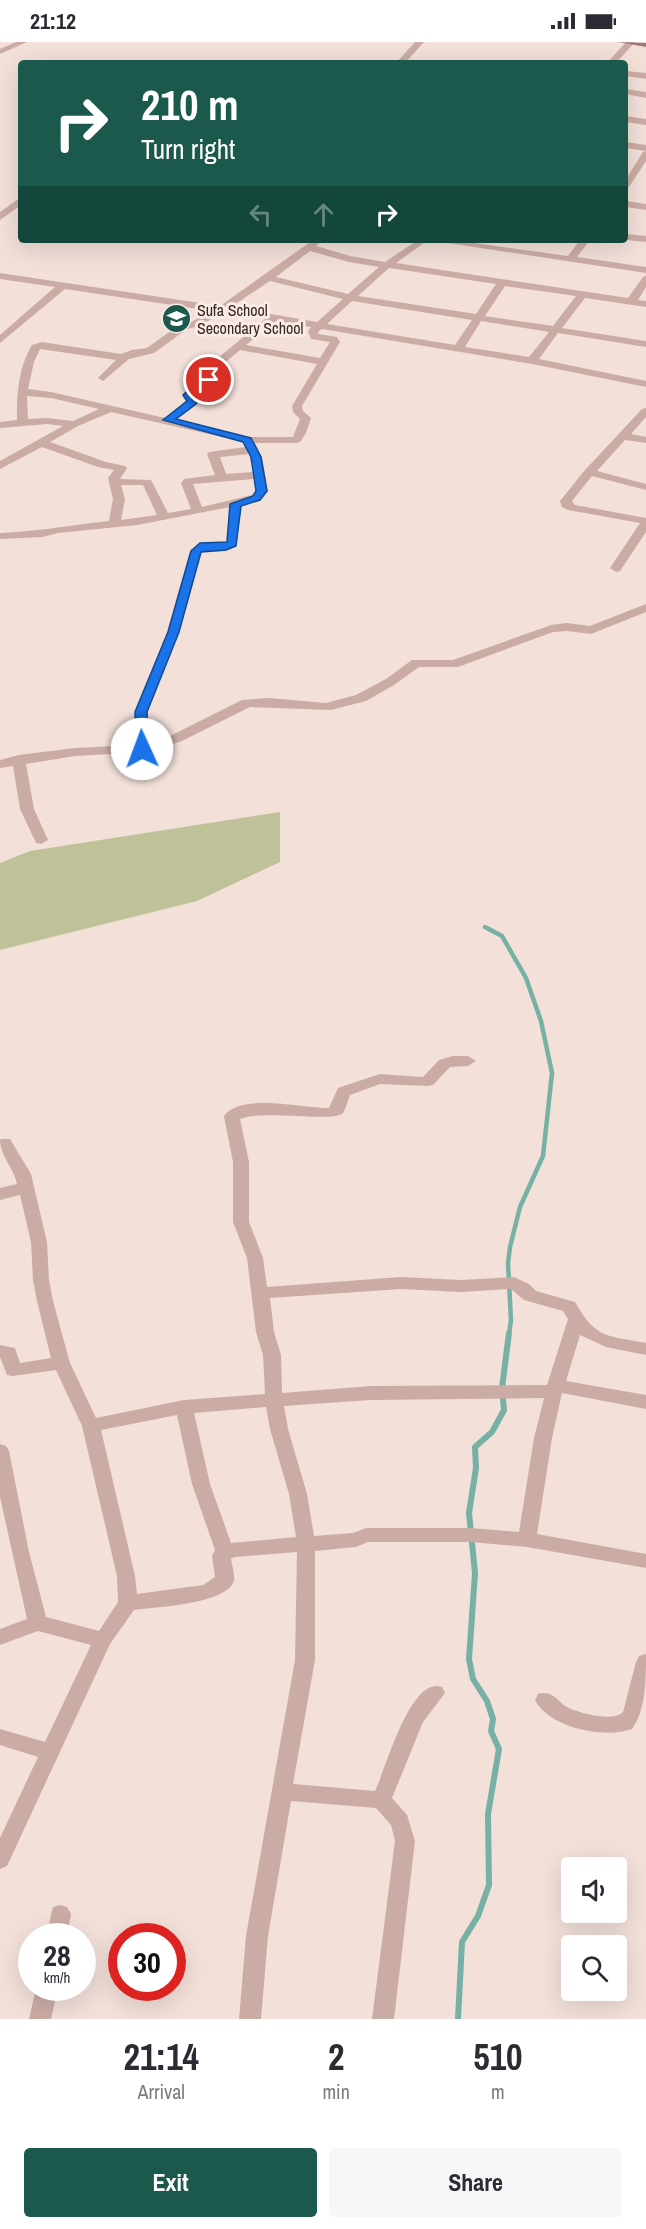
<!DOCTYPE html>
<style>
body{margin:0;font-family:"Archivo Narrow",sans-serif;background:#f7f7f7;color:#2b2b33;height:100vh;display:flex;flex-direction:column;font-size:22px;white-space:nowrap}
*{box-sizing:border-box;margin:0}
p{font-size:20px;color:#7c7c81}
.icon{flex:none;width:33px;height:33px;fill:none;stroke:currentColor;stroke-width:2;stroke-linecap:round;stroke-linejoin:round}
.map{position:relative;height:1977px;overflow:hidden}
.details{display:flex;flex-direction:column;background:#fff;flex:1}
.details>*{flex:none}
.hud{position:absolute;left:18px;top:18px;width:610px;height:183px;border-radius:6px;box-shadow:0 6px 24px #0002;background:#1a594c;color:#fff;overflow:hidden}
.tools{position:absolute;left:561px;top:1815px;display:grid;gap:12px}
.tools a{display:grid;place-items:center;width:66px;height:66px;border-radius:6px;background:#fff;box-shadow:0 6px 24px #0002;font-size:30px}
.speed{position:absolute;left:18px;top:1881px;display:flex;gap:12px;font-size:30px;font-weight:700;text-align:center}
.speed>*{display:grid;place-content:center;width:78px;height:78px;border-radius:50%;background:#fff;box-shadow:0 6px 24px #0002;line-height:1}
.speed small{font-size:15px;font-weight:400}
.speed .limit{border:9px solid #d22;background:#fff;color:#111}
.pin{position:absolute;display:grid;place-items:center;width:51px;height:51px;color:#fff;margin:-26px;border:3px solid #fff;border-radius:50%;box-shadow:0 2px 6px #0007}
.me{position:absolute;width:66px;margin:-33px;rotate:358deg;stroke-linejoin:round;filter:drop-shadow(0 0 4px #0008)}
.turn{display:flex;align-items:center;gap:21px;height:126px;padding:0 24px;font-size:27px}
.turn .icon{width:78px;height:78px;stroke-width:2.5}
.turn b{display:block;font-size:42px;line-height:51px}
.lanes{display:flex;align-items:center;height:57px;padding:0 24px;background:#0003;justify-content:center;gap:30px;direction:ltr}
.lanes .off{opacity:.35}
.eta{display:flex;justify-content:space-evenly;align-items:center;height:102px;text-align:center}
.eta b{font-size:36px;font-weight:700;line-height:42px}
.primary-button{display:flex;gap:12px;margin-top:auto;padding:12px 24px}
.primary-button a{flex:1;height:69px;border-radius:6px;background:#1a594c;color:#fff;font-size:24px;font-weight:700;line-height:69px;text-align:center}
.primary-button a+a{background:#f7f7f7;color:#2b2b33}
.status{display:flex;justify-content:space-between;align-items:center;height:42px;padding:0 30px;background:#fff;direction:ltr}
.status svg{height:16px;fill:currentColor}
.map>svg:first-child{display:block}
</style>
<div class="status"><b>21:12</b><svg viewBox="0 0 49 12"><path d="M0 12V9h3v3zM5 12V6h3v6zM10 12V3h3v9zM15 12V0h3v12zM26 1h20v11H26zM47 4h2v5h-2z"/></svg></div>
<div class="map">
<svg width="646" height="1977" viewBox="0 0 646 1977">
<rect width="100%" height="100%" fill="#f2e0d9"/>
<path fill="#bfc299" d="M280 770V820L197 859 0 908V821L30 809Z"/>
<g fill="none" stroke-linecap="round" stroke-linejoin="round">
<path stroke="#77b0a4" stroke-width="4.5" d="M485 885 502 894 526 936 541 979 552 1031 543 1114 520 1165 510 1205 508 1221 511 1278 509 1292"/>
<path stroke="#77b0a4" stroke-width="6" d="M458 1977 462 1900 478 1874 489 1843 488 1772 499 1707 491 1689 493 1677 487 1659 473 1637 469 1617 475 1531 469 1471 476 1426 475 1405 492 1390 504 1368 502 1346 509 1291"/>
<path fill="#cbaca5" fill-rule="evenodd" d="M415 0H424L405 21H396Z
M626 0H635L616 21H607Z
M626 29 646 31V37L626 34Z
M626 47 646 50V56L626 52Z
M626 74 646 77V83L626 80Z
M626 100 646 103V109L626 106Z
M646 109V119L629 145 626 146V137L643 110Z
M21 155V163L0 178V170Z
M626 159 646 162V168L626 165Z
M626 192 646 194V200L626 198Z
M313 198 321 200 316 204 350 214 385 220 418 198H453L568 214 580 198H590L577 215 646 225V231L428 198 396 221 628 256 643 235 646 234V245L638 258 646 259V265L585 256 562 286 646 299V305L558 291 539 317 646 339V345L532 322 322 287 318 290 319 292 337 295 340 300 302 364 303 369 311 376 306 391 300 400 296 401H255L262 415 268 449 260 458 242 463 236 504 226 509 202 510 179 590 147 670 148 701 172 693 242 658 269 656 326 661 356 653 386 637 412 618H453L551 583 567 581 590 584 646 562V570L591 592 567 589 553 590 458 625H419L394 643 366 659 331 668 250 665 182 699 147 710 75 714 26 722 34 767 48 798 41 802 36 801 20 767 13 724 0 726V718L19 713 75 706 135 703V670L167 590 190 509 200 501 226 500 230 465 137 483 58 491 43 495 0 497V491H3C39 489 73 483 109 479L113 457 108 436 114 428 98 425 42 405 0 427V419L63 384 47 382 0 386V380L17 378C17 351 18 327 32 303L42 300 121 312 132 308 147 306 179 283 191 280 212 269 65 247 0 301V293L55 245 0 237V231L220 264ZM310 209 349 220 379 225 348 252 276 235ZM389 226 496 242 476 272 358 254ZM270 239 343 257 317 280 231 265ZM505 244 576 254 553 284 485 274ZM352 259 472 278 455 303 327 282ZM224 270 265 277 206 326 204 337 183 353 187 359 165 376 51 350 28 347 34 320 40 307 116 318 98 336 103 339 129 317 154 311 187 287 199 284ZM276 279 311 285 308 289 311 297 330 300 320 316 246 303ZM481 279 549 290 529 315 465 305ZM240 308 317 322 292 364 293 370 300 377 293 395H248L176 378 197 362 198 360 194 354 213 340 215 329ZM27 354 51 356 99 367 73 379 47 376 28 377ZM111 370 244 400 246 405 209 410 207 412 215 433 184 437 181 441 191 467 168 471 151 438 120 437 127 426 125 424 106 420 50 400 78 384ZM249 412 253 430 226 432 220 415ZM254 437 256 449 252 453 202 465 193 442ZM121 443H143L157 473 121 478 125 457Z
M646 366V375L631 392 646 395V401L625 398 597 429 646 442V448L592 434 572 459 575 463 646 476V490L620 529 616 530 610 526 640 481 568 468 562 465 560 459 585 428 642 367Z
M453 1014H468L476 1019 468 1024 450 1025 433 1043 428 1044 380 1042 350 1053C348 1058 346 1066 343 1071 334 1081 263 1067 240 1077L249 1120V1180L263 1216 267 1245 401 1235 461 1238 514 1235 529 1242 536 1249 575 1260C596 1297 606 1293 646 1301V1313L606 1305 580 1293 566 1339 646 1353V1367L562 1351 552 1396 537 1492 646 1512V1526L527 1505 470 1500H368L356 1505 315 1509V1618L293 1742 375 1749C386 1727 410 1634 442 1645L445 1651 423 1680 392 1756 407 1773 415 1799 394 1977H372L395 1799 391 1783 376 1766 291 1759 268 1894 261 1977H239L246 1894 295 1618 297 1510 234 1515 231 1517C232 1524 236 1534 233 1541 223 1562 156 1565 134 1568L110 1602 7 1824 0 1827V1796L38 1715 0 1703V1687L45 1700 91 1603 38 1589 0 1603V1587L27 1577 0 1455V1402L6 1404 9 1409 29 1510 46 1575 99 1589 118 1560 117 1534 82 1384 56 1328 13 1334 7 1333 0 1315V1303L15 1306 20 1321 51 1316 37 1259 33 1238 31 1200 20 1153 0 1158V1146L17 1142C14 1126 0 1114 0 1097H10L31 1132 47 1200 49 1238 53 1259 70 1321 96 1376 184 1358 265 1352 263 1313 256 1290 247 1216 233 1180V1120L224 1074C241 1050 306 1067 329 1066L338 1046 380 1032 423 1035 439 1018ZM401 1247 461 1250 511 1247 524 1258 563 1269 568 1277 547 1343 371 1344 282 1351 281 1313 274 1290 270 1256ZM544 1356 534 1396 519 1490 470 1486H366L353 1491 314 1494 307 1452 288 1387 284 1364 371 1358ZM266 1365 270 1387 289 1452 296 1495 231 1501 210 1442 194 1371ZM177 1373 192 1442 215 1508 212 1514 215 1535 203 1543 137 1552 135 1534 101 1388Z
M646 1612C646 1637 646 1668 632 1687 605 1697 549 1686 535 1658L538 1652C554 1647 558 1662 571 1667 584 1672 613 1680 623 1670L636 1620 639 1614Z
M60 1863 67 1865 71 1872 67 1894H46L53 1865Z
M36 1946H58L51 1977H29Z"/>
<path fill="#cbaca5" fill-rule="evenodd" d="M16 0H27L0 12V7Z"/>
<path fill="#9e7a76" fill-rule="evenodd" d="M618 0 646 1V5Z"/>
</g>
<path fill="#1a73e8" stroke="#114b97" stroke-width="1.5" d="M206 336 214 338 193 353 197 360 196 362 176 377 251 396 261 415 267 449 260 458 241 464 236 504 226 508 201 510 179 590 147 670 148 707 142 710 136 707 135 670 168 590 191 509 200 501 227 500 230 462 253 454 256 449 251 415 243 400 163 378 187 359 183 353 185 351Z"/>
<defs>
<symbol id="school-disc" viewBox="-11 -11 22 22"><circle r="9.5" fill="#1a594c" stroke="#faebe5"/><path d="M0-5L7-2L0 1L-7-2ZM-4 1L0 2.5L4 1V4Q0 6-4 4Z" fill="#fff"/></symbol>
</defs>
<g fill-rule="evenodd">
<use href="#school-disc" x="160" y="260" width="33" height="33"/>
</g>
<g text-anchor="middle" stroke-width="6" stroke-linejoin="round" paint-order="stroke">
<g font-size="16" fill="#362726" stroke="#faebe5" text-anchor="start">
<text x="197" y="274">Sufa School<tspan x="197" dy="18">Secondary School</tspan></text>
</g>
</g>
</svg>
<div class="tools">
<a><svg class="icon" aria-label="sound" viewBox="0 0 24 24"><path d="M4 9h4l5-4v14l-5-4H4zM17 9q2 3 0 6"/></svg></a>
<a><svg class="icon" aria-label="search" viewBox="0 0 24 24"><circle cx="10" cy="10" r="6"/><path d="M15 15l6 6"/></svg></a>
</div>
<div class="speed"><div>28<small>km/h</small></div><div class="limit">30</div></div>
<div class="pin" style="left:209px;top:338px;background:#d93025"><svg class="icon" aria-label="arrive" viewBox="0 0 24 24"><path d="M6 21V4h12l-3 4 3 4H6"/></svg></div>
<svg class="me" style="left:142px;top:707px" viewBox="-20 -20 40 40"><circle r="19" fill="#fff"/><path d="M0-13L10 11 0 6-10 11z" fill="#1a73e8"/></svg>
<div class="hud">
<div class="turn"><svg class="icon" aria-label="right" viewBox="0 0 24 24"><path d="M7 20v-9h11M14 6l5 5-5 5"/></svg><div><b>210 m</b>Turn right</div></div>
<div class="lanes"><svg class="icon off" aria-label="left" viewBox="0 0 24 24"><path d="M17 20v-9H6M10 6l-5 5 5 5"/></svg><svg class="icon off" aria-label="ahead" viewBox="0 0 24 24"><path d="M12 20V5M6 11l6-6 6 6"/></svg><svg class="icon" aria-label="right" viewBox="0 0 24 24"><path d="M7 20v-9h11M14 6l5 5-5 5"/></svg></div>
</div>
</div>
<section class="details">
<div class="eta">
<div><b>21:14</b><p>Arrival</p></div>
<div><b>2</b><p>min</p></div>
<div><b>510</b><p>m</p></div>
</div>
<div class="primary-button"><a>Exit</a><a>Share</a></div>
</section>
